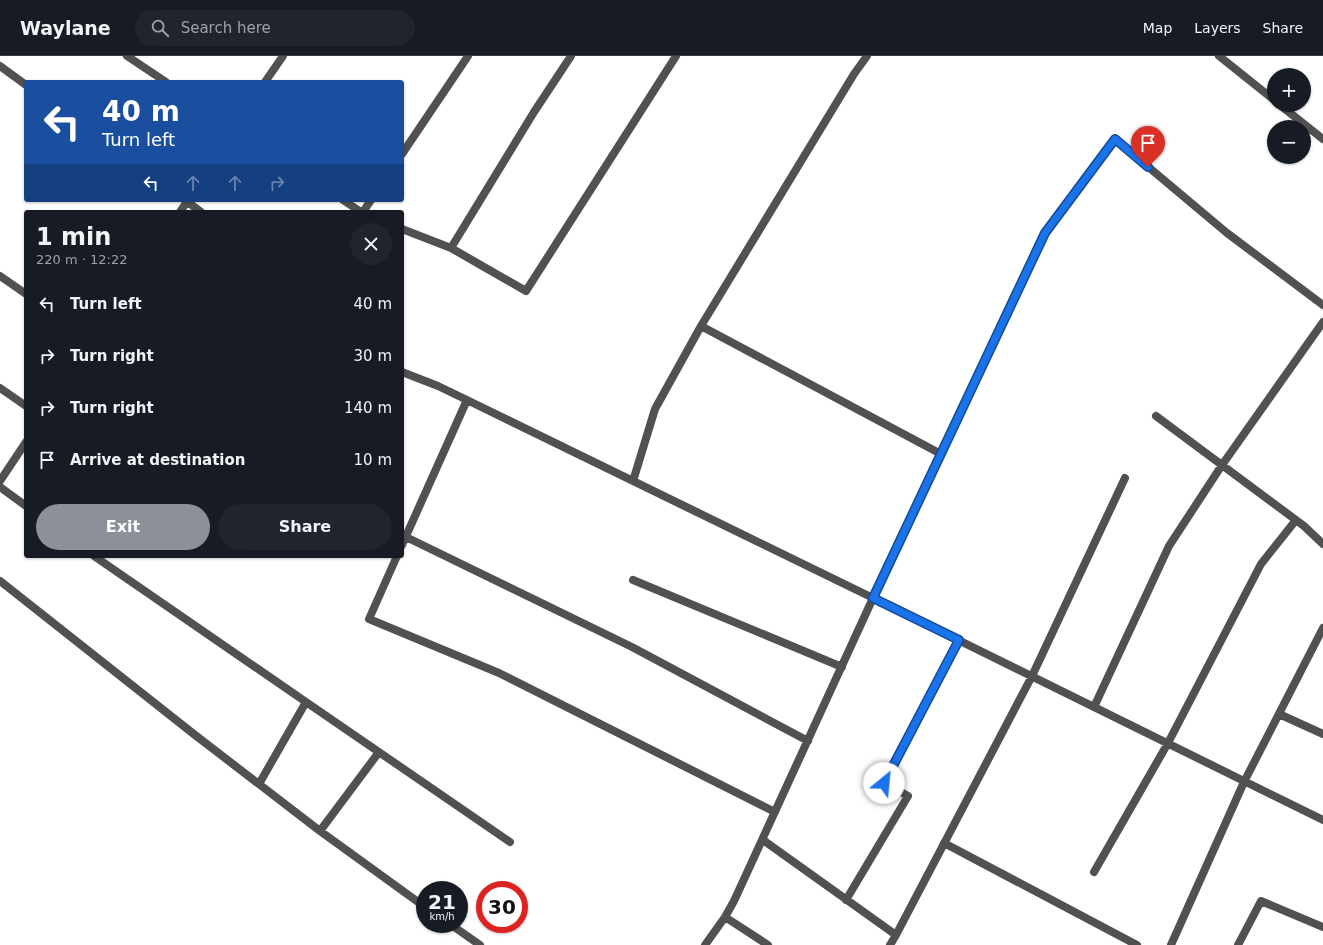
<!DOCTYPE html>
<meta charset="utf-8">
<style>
body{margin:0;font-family:"DejaVu Sans",sans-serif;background:#20242c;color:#f1f3f6;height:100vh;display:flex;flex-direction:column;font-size:15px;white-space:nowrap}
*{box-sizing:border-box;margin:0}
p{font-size:13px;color:#9ea1a6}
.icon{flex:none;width:22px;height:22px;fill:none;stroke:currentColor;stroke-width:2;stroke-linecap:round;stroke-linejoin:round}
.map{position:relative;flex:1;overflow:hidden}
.panel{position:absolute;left:24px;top:154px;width:380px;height:348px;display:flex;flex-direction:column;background:#171b24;border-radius:4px;box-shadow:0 1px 3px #0004}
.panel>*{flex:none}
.banner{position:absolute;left:24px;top:24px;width:380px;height:122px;border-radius:4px;box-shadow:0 1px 3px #0004;background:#1a4fa0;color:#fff;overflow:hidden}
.controls{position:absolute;left:1267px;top:12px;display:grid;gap:8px}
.controls a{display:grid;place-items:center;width:44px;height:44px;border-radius:50%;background:#171b24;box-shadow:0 1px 3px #0004;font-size:20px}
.speed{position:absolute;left:416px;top:825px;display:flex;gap:8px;font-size:20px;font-weight:700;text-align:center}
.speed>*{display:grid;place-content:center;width:52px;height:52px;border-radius:50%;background:#171b24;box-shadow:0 1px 3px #0004;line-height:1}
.speed small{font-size:10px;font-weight:400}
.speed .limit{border:6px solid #d22;background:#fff;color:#111}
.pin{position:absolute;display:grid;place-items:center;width:34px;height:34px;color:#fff;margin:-41px -17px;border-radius:50% 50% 50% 0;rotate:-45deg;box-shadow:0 0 4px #0007}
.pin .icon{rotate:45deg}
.me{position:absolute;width:44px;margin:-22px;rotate:28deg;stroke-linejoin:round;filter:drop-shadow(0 0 3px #0008)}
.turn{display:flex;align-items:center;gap:14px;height:84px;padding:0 12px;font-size:18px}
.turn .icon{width:52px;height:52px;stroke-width:2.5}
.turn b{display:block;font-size:28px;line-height:34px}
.lanes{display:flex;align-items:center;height:38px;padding:0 12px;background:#0003;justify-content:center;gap:20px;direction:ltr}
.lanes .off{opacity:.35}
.round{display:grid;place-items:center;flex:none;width:42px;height:42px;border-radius:21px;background:#20242c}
.summary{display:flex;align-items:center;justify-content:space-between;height:68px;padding:0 12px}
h1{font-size:24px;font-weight:700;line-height:30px}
.primary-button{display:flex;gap:8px;margin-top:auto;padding:8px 12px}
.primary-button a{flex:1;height:46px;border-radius:24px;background:#8c9099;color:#fff;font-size:16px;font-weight:700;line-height:46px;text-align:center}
.primary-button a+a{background:#20242c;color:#f1f3f6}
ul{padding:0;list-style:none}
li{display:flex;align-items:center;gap:12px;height:52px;padding:0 12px}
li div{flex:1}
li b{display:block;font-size:15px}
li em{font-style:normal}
header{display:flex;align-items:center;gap:24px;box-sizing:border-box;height:56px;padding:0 20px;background:#171b24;border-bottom:1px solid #363941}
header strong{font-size:19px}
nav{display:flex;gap:22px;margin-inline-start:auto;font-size:14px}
.search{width:280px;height:36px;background:#20242c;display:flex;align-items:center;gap:10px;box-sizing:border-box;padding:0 14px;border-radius:22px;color:#9ea1a6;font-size:15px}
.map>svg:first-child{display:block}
</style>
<header>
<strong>Waylane</strong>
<div class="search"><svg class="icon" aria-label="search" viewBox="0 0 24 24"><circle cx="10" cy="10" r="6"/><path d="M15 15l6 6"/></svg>Search here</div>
<nav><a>Map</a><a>Layers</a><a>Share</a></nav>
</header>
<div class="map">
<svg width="1323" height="889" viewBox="0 0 1323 889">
<rect width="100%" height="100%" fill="#fff"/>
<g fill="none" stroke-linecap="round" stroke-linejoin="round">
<path stroke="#515151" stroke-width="8" d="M127 0 166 26
M1219 0 1274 44
M0 10 26 29
M265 26 283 0
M1280 49 1323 83
M402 98 468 0
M185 144 201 156
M343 144 361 156
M180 156 188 144
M363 156 371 144
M402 173 451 192 526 235 676 0
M451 192 534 56 571 0
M0 220 26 238
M701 270 941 398
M402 316 438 330 467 344 873 542 1323 764
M0 332 26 350
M1156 360 1304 470 1323 488
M0 425 26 386
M633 425 655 353 701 270 854 18 867 0
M0 431 26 450
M406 481 632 591 808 685
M402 489 467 344
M94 500 306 646 259 728
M397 500 369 563 499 617 775 756
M633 524 842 611
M0 525 195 679 320 775 425 851
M306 646 510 786
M1094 651 1169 490 1222 409 1323 266
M1279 658 1323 678
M320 775 379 696
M763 784 896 879 890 889
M944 787 1137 889
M1094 816 1168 687 1261 508 1296 464
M846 844 908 740 885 727 959 584
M725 861 768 889
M450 868 480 889
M896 879 1032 620 1125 422
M705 889 725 861 734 845 873 542 1045 177 1115 83 1227 177 1323 249
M1171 889 1244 726 1323 572
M1238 889 1261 845 1323 871"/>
</g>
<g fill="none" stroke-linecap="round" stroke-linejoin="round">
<defs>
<path id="route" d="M884 727 959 584 873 542 1045 177 1115 83 1148 111"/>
</defs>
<use href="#route" stroke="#114b97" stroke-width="10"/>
<use href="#route" stroke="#1a73e8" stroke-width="7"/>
</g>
</svg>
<div class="controls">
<a>+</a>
<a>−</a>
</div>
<div class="speed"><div>21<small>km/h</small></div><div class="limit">30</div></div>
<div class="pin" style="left:1148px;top:111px;background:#d93025"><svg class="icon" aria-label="arrive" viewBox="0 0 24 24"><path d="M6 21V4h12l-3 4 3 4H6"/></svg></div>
<svg class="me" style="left:884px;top:727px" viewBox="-20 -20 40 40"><circle r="19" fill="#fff"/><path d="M0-13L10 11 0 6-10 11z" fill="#1a73e8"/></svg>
<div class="banner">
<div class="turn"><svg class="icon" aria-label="left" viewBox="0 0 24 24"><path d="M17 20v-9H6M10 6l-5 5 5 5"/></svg><div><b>40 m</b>Turn left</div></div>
<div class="lanes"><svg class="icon" aria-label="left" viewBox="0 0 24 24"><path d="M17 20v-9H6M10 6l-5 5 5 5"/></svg><svg class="icon off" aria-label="ahead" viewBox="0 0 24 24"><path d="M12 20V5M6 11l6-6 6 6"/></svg><svg class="icon off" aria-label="ahead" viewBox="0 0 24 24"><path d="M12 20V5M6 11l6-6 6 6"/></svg><svg class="icon off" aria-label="right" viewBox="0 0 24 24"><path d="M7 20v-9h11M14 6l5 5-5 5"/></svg></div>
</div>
<section class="panel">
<div class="summary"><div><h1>1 min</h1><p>220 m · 12:22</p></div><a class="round"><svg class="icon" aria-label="close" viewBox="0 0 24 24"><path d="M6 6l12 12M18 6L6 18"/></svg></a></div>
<ul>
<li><svg class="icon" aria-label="left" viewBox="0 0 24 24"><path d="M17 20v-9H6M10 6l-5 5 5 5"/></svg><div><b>Turn left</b></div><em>40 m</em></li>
<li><svg class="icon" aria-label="right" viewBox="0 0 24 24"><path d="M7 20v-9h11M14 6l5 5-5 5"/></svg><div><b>Turn right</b></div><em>30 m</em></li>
<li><svg class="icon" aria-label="right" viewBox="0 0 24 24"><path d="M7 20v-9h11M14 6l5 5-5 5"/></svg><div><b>Turn right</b></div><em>140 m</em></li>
<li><svg class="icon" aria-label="arrive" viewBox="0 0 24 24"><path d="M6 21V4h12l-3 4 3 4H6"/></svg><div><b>Arrive at destination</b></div><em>10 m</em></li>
</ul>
<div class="primary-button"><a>Exit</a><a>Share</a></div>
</section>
</div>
